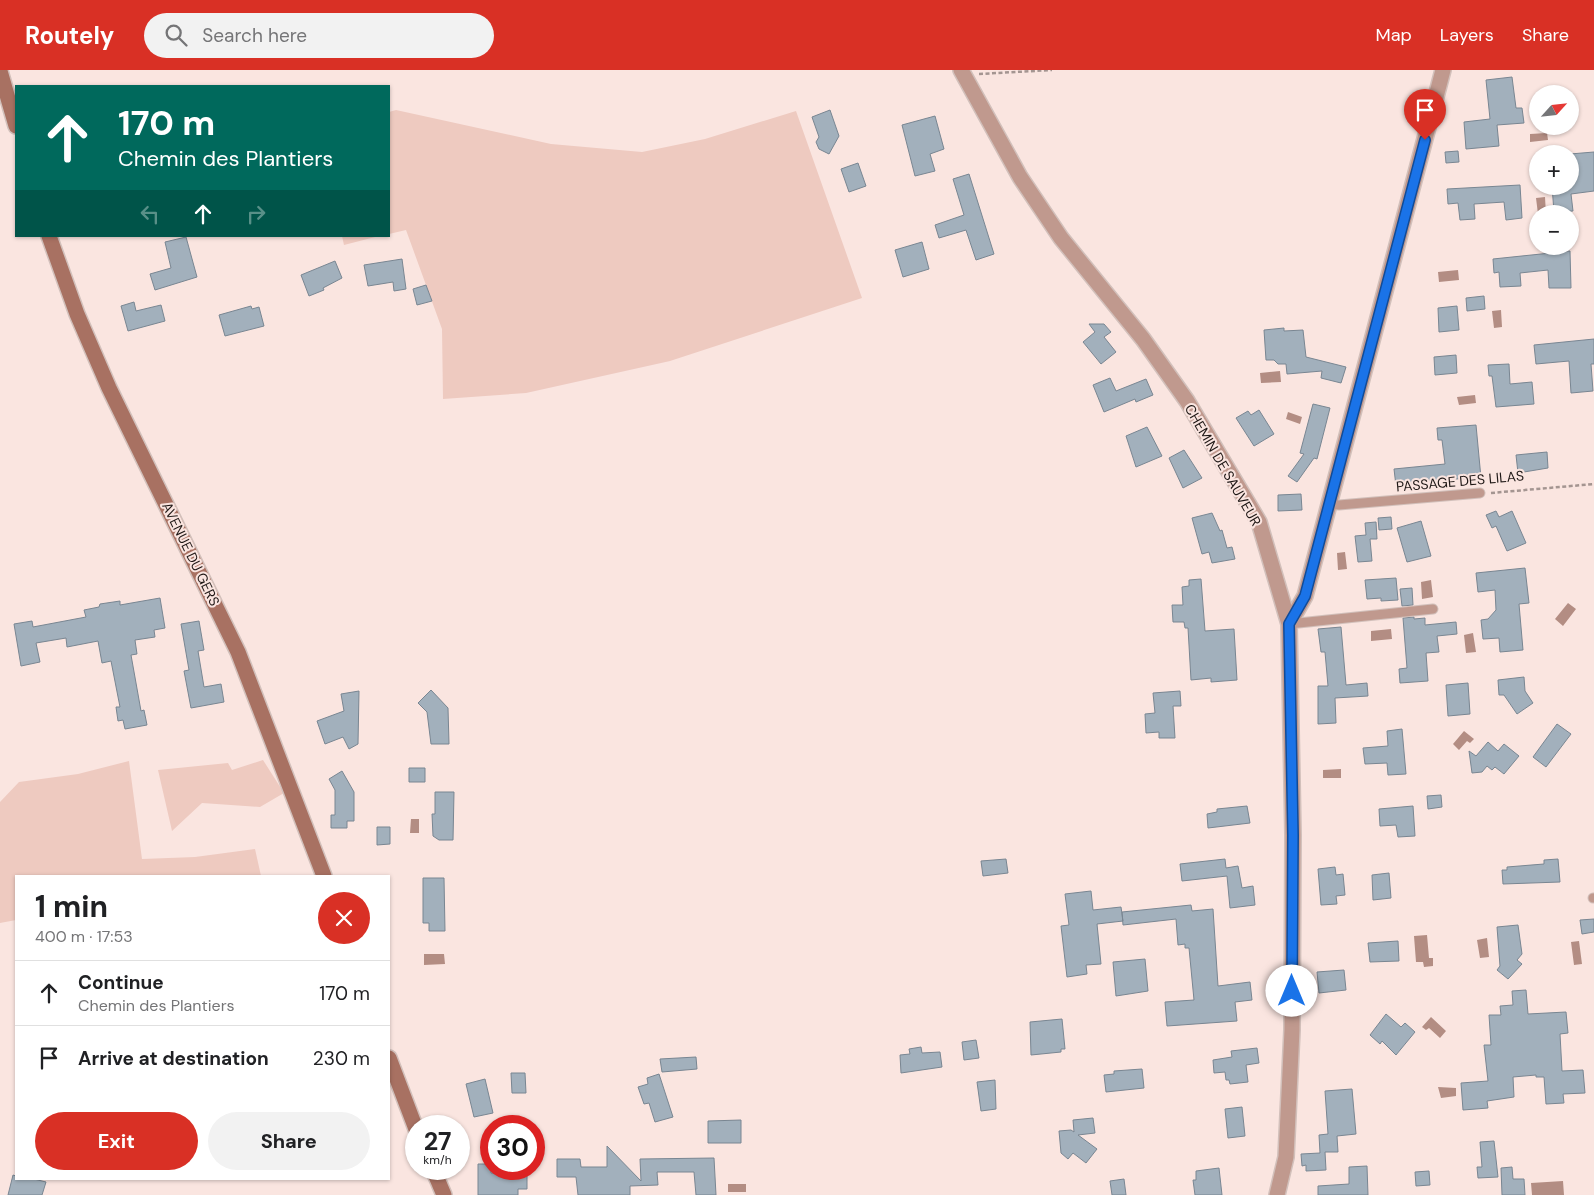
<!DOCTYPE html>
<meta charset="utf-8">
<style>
body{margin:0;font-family:"DM Sans",sans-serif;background:#f2f2f2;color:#202124;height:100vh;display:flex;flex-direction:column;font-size:19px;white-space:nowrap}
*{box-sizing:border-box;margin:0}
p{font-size:16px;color:#757577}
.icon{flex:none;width:28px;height:28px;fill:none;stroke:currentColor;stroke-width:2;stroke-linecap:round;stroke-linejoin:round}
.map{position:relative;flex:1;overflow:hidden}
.side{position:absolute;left:15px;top:805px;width:375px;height:305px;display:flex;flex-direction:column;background:#fff;border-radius:0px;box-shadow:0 1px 4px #0004}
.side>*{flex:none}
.top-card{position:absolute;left:15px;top:15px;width:375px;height:152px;border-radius:0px;box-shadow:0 1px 4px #0004;background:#00695c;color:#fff;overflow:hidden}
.needle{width:32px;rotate:63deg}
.fabs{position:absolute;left:1529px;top:15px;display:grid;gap:10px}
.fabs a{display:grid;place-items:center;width:50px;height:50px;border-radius:50%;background:#fff;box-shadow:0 1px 4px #0004;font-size:25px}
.speed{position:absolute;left:405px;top:1045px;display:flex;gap:10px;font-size:25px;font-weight:700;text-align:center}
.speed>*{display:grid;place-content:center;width:65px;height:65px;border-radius:50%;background:#fff;box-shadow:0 1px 4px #0004;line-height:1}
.speed small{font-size:12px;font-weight:400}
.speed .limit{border:8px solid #d22;background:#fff;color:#111}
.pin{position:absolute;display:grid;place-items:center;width:42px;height:42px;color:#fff;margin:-51px -21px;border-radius:50% 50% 50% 0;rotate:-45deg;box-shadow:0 0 5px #0007}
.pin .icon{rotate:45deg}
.me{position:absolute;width:55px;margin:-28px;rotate:0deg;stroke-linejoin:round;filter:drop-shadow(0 0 4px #0008)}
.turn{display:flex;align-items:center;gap:18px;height:105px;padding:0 20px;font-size:22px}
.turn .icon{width:65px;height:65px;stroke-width:2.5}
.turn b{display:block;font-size:35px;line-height:42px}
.lanes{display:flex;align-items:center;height:48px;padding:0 20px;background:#0003;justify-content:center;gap:25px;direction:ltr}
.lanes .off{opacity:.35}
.round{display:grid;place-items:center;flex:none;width:52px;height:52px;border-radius:26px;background:#f2f2f2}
.overview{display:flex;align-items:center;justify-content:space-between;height:85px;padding:0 20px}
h1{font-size:30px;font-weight:700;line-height:38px}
.cta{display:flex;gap:10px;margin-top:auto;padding:10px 20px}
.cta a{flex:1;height:58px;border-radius:30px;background:#d93025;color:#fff;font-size:20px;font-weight:700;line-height:58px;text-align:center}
.cta a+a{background:#f2f2f2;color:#202124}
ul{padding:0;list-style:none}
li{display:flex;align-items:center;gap:15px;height:65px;padding:0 20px;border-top:1px solid #e0e0e0}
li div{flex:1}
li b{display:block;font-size:19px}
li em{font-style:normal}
header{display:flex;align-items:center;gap:30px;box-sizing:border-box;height:70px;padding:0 25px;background:#d93025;color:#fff}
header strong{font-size:24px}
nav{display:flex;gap:28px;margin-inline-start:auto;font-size:18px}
.search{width:350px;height:45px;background:#f2f2f2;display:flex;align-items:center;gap:12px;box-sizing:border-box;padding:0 18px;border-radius:28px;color:#757577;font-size:19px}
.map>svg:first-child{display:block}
</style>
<header>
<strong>Routely</strong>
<div class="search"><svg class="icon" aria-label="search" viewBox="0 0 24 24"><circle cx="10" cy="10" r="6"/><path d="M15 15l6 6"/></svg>Search here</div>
<nav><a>Map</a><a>Layers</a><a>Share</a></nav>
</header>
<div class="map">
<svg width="1594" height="1125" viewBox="0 0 1594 1125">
<rect width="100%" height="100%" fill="#fae5e0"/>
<path fill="#eecac0" d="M396 40 551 74 642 82 705 69 796 41 862 228 670 291 526 323 443 329 442 259 406 160 389 164V42Z
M342 166H379L344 175Z
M263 690 284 723 260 737 202 733 172 761 158 700 228 693 232 700Z
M129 691 142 789 195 787 255 779 261 806H16V850L0 853V732L19 712 78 704Z"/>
<path fill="#b38d83" d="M1547 63 1548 70 1530 72V64Z
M1545 127 1546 144H1538L1536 128Z
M1458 200 1459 210 1439 212 1438 202Z
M1501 240 1502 257 1494 258 1492 241Z
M1280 301 1281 312 1261 313 1260 303Z
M1475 325 1476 333 1459 335 1457 327Z
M1288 342 1302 347 1300 354 1286 349Z
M1345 482 1347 499 1338 500 1337 483Z
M1431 510 1433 527 1422 529 1421 512Z
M1568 533 1576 539 1563 556 1555 549Z
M1391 559 1392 569 1371 571V561Z
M1473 563 1476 582 1466 583 1464 565Z
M1464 661 1474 669 1470 673 1467 671 1459 680 1453 674Z
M1341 699V708H1323V700Z
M411 749H419V763H410Z
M1427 865 1429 888H1433V896L1424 897 1423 892H1416L1414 866Z
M1487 868 1489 887 1480 888 1477 870Z
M1579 871 1582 894 1574 895 1571 872Z
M424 884H444L445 894 424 895Z
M1431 947 1446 961 1440 968 1429 958 1426 960 1422 957Z
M1438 1017 1456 1018V1026L1441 1028Z
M1563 1111 1564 1125H1532L1531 1113Z
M728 1114H746V1122H728Z"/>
<path fill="#a2b0bc" stroke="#798692" d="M1512 7 1516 38H1522L1524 53 1497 55 1499 76 1466 79 1464 52 1490 49 1486 10Z
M830 40 839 66 829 84 819 79 816 72 819 67 812 47Z
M935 46 944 79 930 84 935 101 915 106 902 55Z
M1458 81 1459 92 1446 93 1445 82Z
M1594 82V121L1571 124 1573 141 1554 142 1552 116H1570V84Z
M858 93 866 116 849 122 841 99Z
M969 104 994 184 976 190 966 160 939 168 935 155 964 145 953 109Z
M1520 115 1522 148 1506 150 1504 132 1474 134 1475 149 1460 150 1458 133 1448 134 1447 119Z
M186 167 197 207 155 220 150 204 171 198 165 172Z
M922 172 929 199 903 207 895 180Z
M1570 181 1571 218H1549L1548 200 1520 203 1521 216 1500 217 1499 202 1494 203 1493 189Z
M402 189 406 219 394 221 393 212 368 216 364 195Z
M335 191 342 208 323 218 324 220 309 226 301 205Z
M426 215 432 231 417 235 413 219Z
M1484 226 1485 239 1467 241 1466 228Z
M134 232 136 241 161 235 165 251 128 261 121 236Z
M251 236 252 239 259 237 264 256 225 266 219 245Z
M1457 236 1459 260 1439 262 1438 238Z
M1089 254H1104L1111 262 1104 267 1116 282 1101 294 1083 272 1095 262Z
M1284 258V261L1303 260 1306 287 1346 297 1341 313 1321 308 1322 301 1287 304 1286 294H1278L1274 290H1266L1264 260Z
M1594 269V294H1591L1593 321 1571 323 1569 291 1536 294 1534 275Z
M1456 285 1457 303 1435 305 1434 287Z
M1509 294 1510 314 1532 312 1534 334 1496 337 1492 306H1489L1488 295Z
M1110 308 1116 321 1146 309 1153 325 1136 332 1135 329 1104 342 1093 315Z
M1313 334 1330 338 1317 389 1314 388 1297 412 1288 406 1304 384 1300 383Z
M1259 340 1274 364 1254 376 1236 348 1248 341 1251 345Z
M1476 355 1481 408 1455 409 1396 416 1394 399 1445 394 1442 370H1438L1437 358Z
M1147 357 1162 386 1136 397 1126 366Z
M1184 380 1202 408 1183 418 1169 388Z
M1547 382 1548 398 1518 403 1516 385Z
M1301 424 1302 440 1278 441V425Z
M1496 441 1499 447 1512 441 1526 473 1507 481 1496 456 1492 458 1486 445Z
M1212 443 1220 461 1222 460 1227 478 1232 477 1235 489 1212 493 1209 482 1202 484 1192 448Z
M1391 447 1392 459 1379 460 1378 448Z
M1421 451 1431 486 1407 492 1397 458Z
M1376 452 1377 469H1370L1372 491 1358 492 1355 466 1366 465 1365 453Z
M1525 498 1529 533 1519 534 1523 580 1500 582 1499 568 1483 569 1481 550 1488 549 1496 540 1495 520 1478 522 1476 503Z
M1396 508 1398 530 1381 531V528L1367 529 1365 510Z
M1201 509 1205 561 1234 559 1237 610 1211 612V608L1191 610 1188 558H1185L1184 552H1173L1172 535H1183L1182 517 1189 516V510Z
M1412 518 1413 535 1402 536 1400 519Z
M160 528 165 558 154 560 155 567 135 570 137 584 131 585 141 641 144 640 147 655 125 659 123 650 118 651 116 637H120L111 591 102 593 98 571 67 577 66 568 36 573 40 592 21 596 14 554 32 551 33 557 86 547 84 540 99 537 100 534 120 531V535Z
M1414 547V549L1425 548V555L1456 552 1457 564 1437 566 1439 582 1426 583 1428 611 1400 613 1399 599 1407 598 1403 548Z
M199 551 204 580 198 581 204 617 221 614 224 632 191 638 184 601 189 600 181 554Z
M1341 557 1346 615 1367 613 1368 626 1335 628 1336 653 1318 654V616H1328L1325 582H1321L1318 559Z
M1524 607 1525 621 1533 633 1517 644 1504 625H1499L1498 610Z
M1468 613 1470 644 1448 646 1446 615Z
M431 620 448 638 449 674H431L427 642 418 633Z
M359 621 358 674 349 679 343 667 325 674 317 651 344 641 341 624Z
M1180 621 1181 636H1173L1175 668H1159V662L1146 663 1145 644 1155 643 1153 623Z
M1557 654 1571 664 1546 697 1533 687Z
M1402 659 1406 704 1388 705 1387 693 1365 694 1363 678 1388 676 1387 661Z
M1488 672 1498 681 1504 674 1519 686 1504 704 1495 697 1492 700 1487 696 1482 702 1472 703 1469 681 1476 686Z
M409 698H425V712H409Z
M342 701 354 722V751H347V758H331V745H335V720L329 709Z
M435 722H454L453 770H439L433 766 432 744H435Z
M1441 725 1442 737 1428 739 1427 726Z
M1247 736 1250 753 1208 758 1207 744 1217 742V739Z
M1413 736 1415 766 1398 767 1396 755 1380 756 1379 739Z
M377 757H390V774L377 775Z
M1006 789 1008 803 983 806 981 791Z
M1225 789 1226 798 1238 796 1242 818 1253 816 1255 835 1230 838 1227 806 1182 811 1180 794Z
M1558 789 1560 812 1503 814 1502 800H1507V797L1544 794V790Z
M1335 797 1336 805 1343 804 1345 825 1336 826 1337 834 1321 835 1318 799Z
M1389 803 1391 828 1373 830 1372 805Z
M423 808H444L445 861H429V853H423Z
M1091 821 1093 840 1121 837 1123 851 1097 854 1101 894 1086 895 1087 904 1067 907 1061 856 1069 855 1065 824Z
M1191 835 1192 841 1213 839 1218 916 1250 912 1252 930 1235 932 1237 951 1167 956 1165 932 1194 930 1189 878H1185V874L1178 875 1176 849 1123 855 1122 842Z
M1594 849V862L1582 864 1580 850Z
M1518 855 1522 884 1517 890 1522 894 1508 909 1497 900 1500 896 1497 857Z
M1398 871 1399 891 1370 892 1368 873Z
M1145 889 1148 921 1116 926 1113 892Z
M1344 900 1346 920 1319 923 1317 902Z
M1526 920 1528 944 1566 942 1568 963 1560 964 1562 1001 1583 1000 1585 1023 1563 1024 1564 1033 1546 1034 1544 1007H1536V1005L1513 1007 1514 1027 1487 1031 1488 1038 1463 1040 1461 1013 1488 1011 1484 975H1491L1489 945H1501L1500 936 1513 935 1512 921Z
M1386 944 1401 957 1405 953 1415 962 1396 985 1382 971 1380 974 1370 965Z
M1062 949 1065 979H1061V982L1031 985 1030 952Z
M976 970 979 988 964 990 962 972Z
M921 977 922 983 940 982 942 997 901 1003 900 985 910 984 909 979Z
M1257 978 1259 993 1246 995 1248 1012 1230 1014 1229 1010H1226L1225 1002 1214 1003 1213 990 1232 987 1231 981Z
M696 987 697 999 662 1002 660 989Z
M1142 999 1144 1018 1106 1022 1104 1005 1114 1004V1001Z
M511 1003H525L526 1023H512Z
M659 1004 673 1047 655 1052 649 1033 644 1034 638 1017 648 1014 647 1008Z
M485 1009 493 1043 474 1047 466 1014Z
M995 1010 996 1039 981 1041 977 1012Z
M1352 1019 1356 1064 1337 1066 1338 1082H1325L1326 1100 1306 1101V1095L1302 1096 1301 1084 1320 1083 1319 1065 1328 1064 1325 1021Z
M1242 1037 1245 1066 1228 1068 1225 1039Z
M1093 1048 1095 1063 1078 1065 1097 1079 1086 1093 1073 1083 1068 1089 1061 1083 1059 1061 1071 1060 1074 1062 1073 1050Z
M741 1050V1073H708V1051Z
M1494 1071 1498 1107 1478 1108 1477 1097H1482L1480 1072Z
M607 1076 641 1111 640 1089 714 1088 716 1125H696L694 1102H657L658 1115 630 1116V1125H578L576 1107H557V1089H580L581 1097H607Z
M478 1094H491V1103H507L508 1108 514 1107V1102H527V1119H518V1125H478Z
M1367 1096 1368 1125H1318V1116L1349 1114V1097Z
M1512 1097 1513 1109H1524L1525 1125H1502L1501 1098Z
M1219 1098 1222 1125H1195L1193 1110H1196V1101Z
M1429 1101 1430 1115 1416 1116 1415 1102Z
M13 1105 16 1106V1109H34L46 1112 42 1125H8Z
M1124 1109 1126 1125H1112L1110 1111Z"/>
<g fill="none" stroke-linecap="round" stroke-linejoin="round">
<defs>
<path id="service" d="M1328 434 1339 435 1480 423
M1289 554 1433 539
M1593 828H1594"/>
<path id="minor" d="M961 0 1020 107 1061 168 1143 269 1187 331 1259 452 1289 554 1293 765 1292 960 1286 1087 1277 1125
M1289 554 1305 526 1443 0"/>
<path id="secondary" d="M0 1 16 56
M49 166 77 244 109 318 238 582 324 806
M389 988 416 1059
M433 1099 444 1125"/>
</defs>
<use href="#service" stroke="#d2c0bb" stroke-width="11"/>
<use href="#minor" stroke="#d2c0bb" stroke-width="18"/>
<use href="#secondary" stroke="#d2c0bb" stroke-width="18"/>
<path stroke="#a49591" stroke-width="2.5" stroke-dasharray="4 2.5" stroke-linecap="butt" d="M979 4 1052 0
M1491 423 1594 414"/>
<use href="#service" stroke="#c0998e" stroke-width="9"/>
<use href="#minor" stroke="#c0998e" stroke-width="15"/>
<use href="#secondary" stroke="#a87162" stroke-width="15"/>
</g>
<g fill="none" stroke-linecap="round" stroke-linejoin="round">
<defs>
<path id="route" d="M1292 921 1293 765 1289 554 1305 526 1425 70"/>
</defs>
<use href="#route" stroke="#114b97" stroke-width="12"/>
<use href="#route" stroke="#1a73e8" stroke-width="9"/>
</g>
<g text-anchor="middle" stroke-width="4" stroke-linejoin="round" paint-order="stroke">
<g font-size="14" fill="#1e1715" stroke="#fae5e0">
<text transform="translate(1223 395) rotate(60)" y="5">CHEMIN DE SAUVEUR</text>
<text transform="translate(1460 411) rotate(-5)" y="5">PASSAGE DES LILAS</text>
<text transform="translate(191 484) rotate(64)" y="5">AVENUE DU GERS</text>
</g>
</g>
</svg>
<div class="fabs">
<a><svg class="needle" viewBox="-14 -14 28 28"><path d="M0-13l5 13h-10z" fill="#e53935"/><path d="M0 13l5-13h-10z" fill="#757577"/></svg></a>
<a>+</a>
<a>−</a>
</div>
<div class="speed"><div>27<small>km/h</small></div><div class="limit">30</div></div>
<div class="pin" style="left:1425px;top:70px;background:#d93025"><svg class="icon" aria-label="arrive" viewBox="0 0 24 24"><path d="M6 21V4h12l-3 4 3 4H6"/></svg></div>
<svg class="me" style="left:1292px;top:921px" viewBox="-20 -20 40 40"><circle r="19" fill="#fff"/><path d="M0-13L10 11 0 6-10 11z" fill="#1a73e8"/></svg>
<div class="top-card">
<div class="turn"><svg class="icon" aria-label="ahead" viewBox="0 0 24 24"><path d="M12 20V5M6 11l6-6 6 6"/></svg><div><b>170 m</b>Chemin des Plantiers</div></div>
<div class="lanes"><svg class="icon off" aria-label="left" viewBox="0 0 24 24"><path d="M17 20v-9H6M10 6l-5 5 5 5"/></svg><svg class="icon" aria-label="ahead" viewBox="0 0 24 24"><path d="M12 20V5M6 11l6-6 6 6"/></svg><svg class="icon off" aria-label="right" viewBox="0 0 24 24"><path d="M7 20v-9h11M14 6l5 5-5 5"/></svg></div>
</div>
<section class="side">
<div class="overview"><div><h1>1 min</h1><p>400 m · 17:53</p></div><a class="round" style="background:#d93025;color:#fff"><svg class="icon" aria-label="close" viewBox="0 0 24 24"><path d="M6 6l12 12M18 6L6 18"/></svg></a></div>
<ul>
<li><svg class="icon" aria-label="ahead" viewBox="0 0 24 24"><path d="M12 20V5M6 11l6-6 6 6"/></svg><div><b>Continue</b><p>Chemin des Plantiers</p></div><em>170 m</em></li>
<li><svg class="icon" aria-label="arrive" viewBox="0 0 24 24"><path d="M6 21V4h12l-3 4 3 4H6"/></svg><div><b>Arrive at destination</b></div><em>230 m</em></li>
</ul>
<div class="cta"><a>Exit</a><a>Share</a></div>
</section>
</div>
